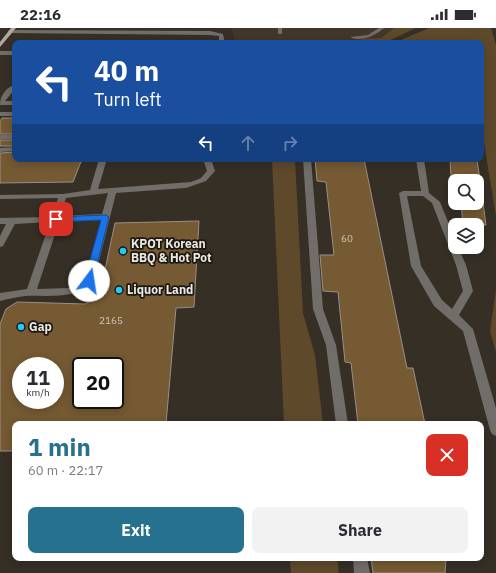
<!DOCTYPE html>
<meta charset="utf-8">
<style>
body{margin:0;font-family:"IBM Plex Sans",sans-serif;background:#f2f2f3;color:#2b2b33;height:100vh;display:flex;flex-direction:column;font-size:15px;white-space:nowrap}
*{box-sizing:border-box;margin:0}
p{font-size:13px;color:#7c7c81}
.icon{flex:none;width:22px;height:22px;fill:none;stroke:currentColor;stroke-width:2;stroke-linecap:round;stroke-linejoin:round}
.map{position:relative;flex:1;overflow:hidden}
.sheet{position:absolute;left:12px;top:393px;width:472px;height:140px;display:flex;flex-direction:column;background:#fff;border-radius:8px;box-shadow:0 2px 10px #0003}
.sheet>*{flex:none}
.guide{position:absolute;left:12px;top:12px;width:472px;height:122px;border-radius:8px;box-shadow:0 2px 10px #0003;background:#1a4fa0;color:#fff;overflow:hidden}
.controls{position:absolute;left:448px;top:146px;display:grid;gap:8px}
.controls a{display:grid;place-items:center;width:36px;height:36px;border-radius:8px;background:#fff;box-shadow:0 2px 10px #0003;font-size:20px}
.speed{position:absolute;left:12px;top:329px;display:flex;gap:8px;font-size:20px;font-weight:700;text-align:center}
.speed>*{display:grid;place-content:center;width:52px;height:52px;border-radius:50%;background:#fff;box-shadow:0 2px 10px #0003;line-height:1}
.speed small{font-size:10px;font-weight:400}
.speed .limit{border:2px solid #111;border-radius:6px;background:#fff;color:#111}
.pin{position:absolute;display:grid;place-items:center;width:34px;height:34px;color:#fff;margin:-17px;border-radius:8px;box-shadow:0 2px 6px #0006}
.me{position:absolute;width:44px;margin:-22px;rotate:14deg;stroke-linejoin:round;filter:drop-shadow(0 0 3px #0008)}
.turn{display:flex;align-items:center;gap:14px;height:84px;padding:0 16px;font-size:18px}
.turn .icon{width:52px;height:52px;stroke-width:2.5}
.turn b{display:block;font-size:28px;line-height:34px}
.lanes{display:flex;align-items:center;height:38px;padding:0 16px;background:#0003;justify-content:center;gap:20px;direction:ltr}
.lanes .off{opacity:.35}
.round{display:grid;place-items:center;flex:none;width:42px;height:42px;border-radius:8px;background:#f2f2f3}
.headline{display:flex;align-items:center;justify-content:space-between;height:68px;padding:0 16px}
h1{font-size:24px;font-weight:700;line-height:30px;color:#26728e}
.cta{display:flex;gap:8px;margin-top:auto;padding:8px 16px}
.cta a{flex:1;height:46px;border-radius:8px;background:#26728e;color:#fff;font-size:16px;font-weight:700;line-height:46px;text-align:center}
.cta a+a{background:#f2f2f3;color:#2b2b33}
.status{display:flex;justify-content:space-between;align-items:center;height:28px;padding:0 20px;background:#fff;direction:ltr}
.status svg{height:11px;fill:currentColor}
.map>svg:first-child{display:block}
</style>
<div class="status"><b>22:16</b><svg viewBox="0 0 49 12"><path d="M0 12V9h3v3zM5 12V6h3v6zM10 12V3h3v9zM15 12V0h3v12zM26 1h20v11H26zM47 4h2v5h-2z"/></svg></div>
<div class="map">
<svg width="496" height="545" viewBox="0 0 496 545">
<rect width="100%" height="100%" fill="#362f26"/>
<path fill="#423728" d="M232 0H394L381 10 379 15H235Z"/>
<path fill="#5e492b" d="M394 0H416L384 15 362 14V11L381 10Z
M429 0H491L496 17V188L481 97V15H394Z
M272 131H295L303 285 315 327 323 396H284Z
M496 262V324L490 303Z
M290 530H337L339 545H291Z"/>
<path fill="#755a33" stroke="#999085" fill-rule="evenodd" d="M2 90H15V106H0V93Z
M0 112H15V118H0Z
M15 124V131H82L73 154 0 155V125Z
M315 131H364L407 340H413L425 396H358L351 335 345 334 338 264 323 263 320 227H334L326 154 317 153Z
M450 131H477L486 197H463L461 175H477V153H455V168L452 167Z
M199 193 194 279 176 280 166 396H15V423H0V296L6 281 17 274 85 276 100 265 115 195ZM21 338H55V372H21ZM81 338H115V372H81Z
M371 530 446 531 445 545H373Z"/>
<g fill="none" stroke-linecap="round" stroke-linejoin="round">
<path fill="#716d69" fill-rule="evenodd" d="M278 0H282V6H278Z
M379 0H384C376 7 361 15 350 9L368 7Z
M10 2 210 3 223 6 225 15H219V8L210 7 8 5V3Z
M0 23H15V27H0Z
M15 57V61L5 73H15V77H0C0 68 6 59 15 57Z
M0 84H15V88H0Z
M0 107H15V111H0Z
M15 119V123L0 124V120Z
M99 131H107L98 161 191 154 201 150 207 143 203 131H211L215 143 206 153 186 160 116 165 94 253C81 272 44 267 25 268 16 269 8 271 0 273V265L27 261 50 194 15 196 3 218 0 219V208L6 196H0V190L52 189 58 170 0 171V167L63 166 90 162ZM108 165 102 186 60 188 66 170ZM101 192 85 251 69 260 37 261 59 194Z
M303 131H311L323 281 336 317 348 396H336L326 317 313 281Z
M416 131H424L429 165 440 174 455 211V219H458L466 237 473 263 459 287 473 301 496 380V408L492 406 490 402 463 303 434 278 411 238 399 165 403 163H421ZM407 168H423L432 175 456 237 463 263 452 281 442 272 421 238Z
M353 530H367L370 545H354Z"/>
<path fill="#b1aaa0" fill-rule="evenodd" d="M11 0H16L0 19V14Z"/>
</g>
<path fill="#1a73e8" stroke="#114b97" d="M106 187 109 189 93 253 89 256 84 253 101 192 56 194 52 191 56 189Z"/>
<g fill="#21c9fd" stroke="#1b1813" stroke-width="1.5">
<circle cx="123" cy="223" r="4"/>
<circle cx="119" cy="262" r="4"/>
<circle cx="21" cy="299" r="4"/>
</g>
<g text-anchor="middle" stroke-width="3.5" stroke-linejoin="round" paint-order="stroke">
<g font-size="10" fill="#cec4b6">
<text x="347" y="214">60</text>
<text x="111" y="296">2165</text>
</g>
<g font-size="12" font-weight="bold" fill="#ebe7e1" stroke="#1b1813" text-anchor="start">
<text x="131" y="220">KPOT Korean<tspan x="131" dy="14">BBQ &amp; Hot Pot</tspan></text>
<text x="127" y="266">Liquor Land</text>
<text x="29" y="303">Gap</text>
</g>
</g>
</svg>
<div class="controls">
<a><svg class="icon" aria-label="search" viewBox="0 0 24 24"><circle cx="10" cy="10" r="6"/><path d="M15 15l6 6"/></svg></a>
<a><svg class="icon" aria-label="layers" viewBox="0 0 24 24"><path d="M12 4l9 5-9 5-9-5zM3 14l9 5 9-5"/></svg></a>
</div>
<div class="speed"><div>11<small>km/h</small></div><div class="limit">20</div></div>
<div class="pin" style="left:56px;top:191px;background:#d93025"><svg class="icon" aria-label="arrive" viewBox="0 0 24 24"><path d="M6 21V4h12l-3 4 3 4H6"/></svg></div>
<svg class="me" style="left:89px;top:253px" viewBox="-20 -20 40 40"><circle r="19" fill="#fff"/><path d="M0-13L10 11 0 6-10 11z" fill="#1a73e8"/></svg>
<div class="guide">
<div class="turn"><svg class="icon" aria-label="left" viewBox="0 0 24 24"><path d="M17 20v-9H6M10 6l-5 5 5 5"/></svg><div><b>40 m</b>Turn left</div></div>
<div class="lanes"><svg class="icon" aria-label="left" viewBox="0 0 24 24"><path d="M17 20v-9H6M10 6l-5 5 5 5"/></svg><svg class="icon off" aria-label="ahead" viewBox="0 0 24 24"><path d="M12 20V5M6 11l6-6 6 6"/></svg><svg class="icon off" aria-label="right" viewBox="0 0 24 24"><path d="M7 20v-9h11M14 6l5 5-5 5"/></svg></div>
</div>
<section class="sheet">
<div class="headline"><div><h1>1 min</h1><p>60 m · 22:17</p></div><a class="round" style="background:#d93025;color:#fff"><svg class="icon" aria-label="close" viewBox="0 0 24 24"><path d="M6 6l12 12M18 6L6 18"/></svg></a></div>
<div class="cta"><a>Exit</a><a>Share</a></div>
</section>
</div>
